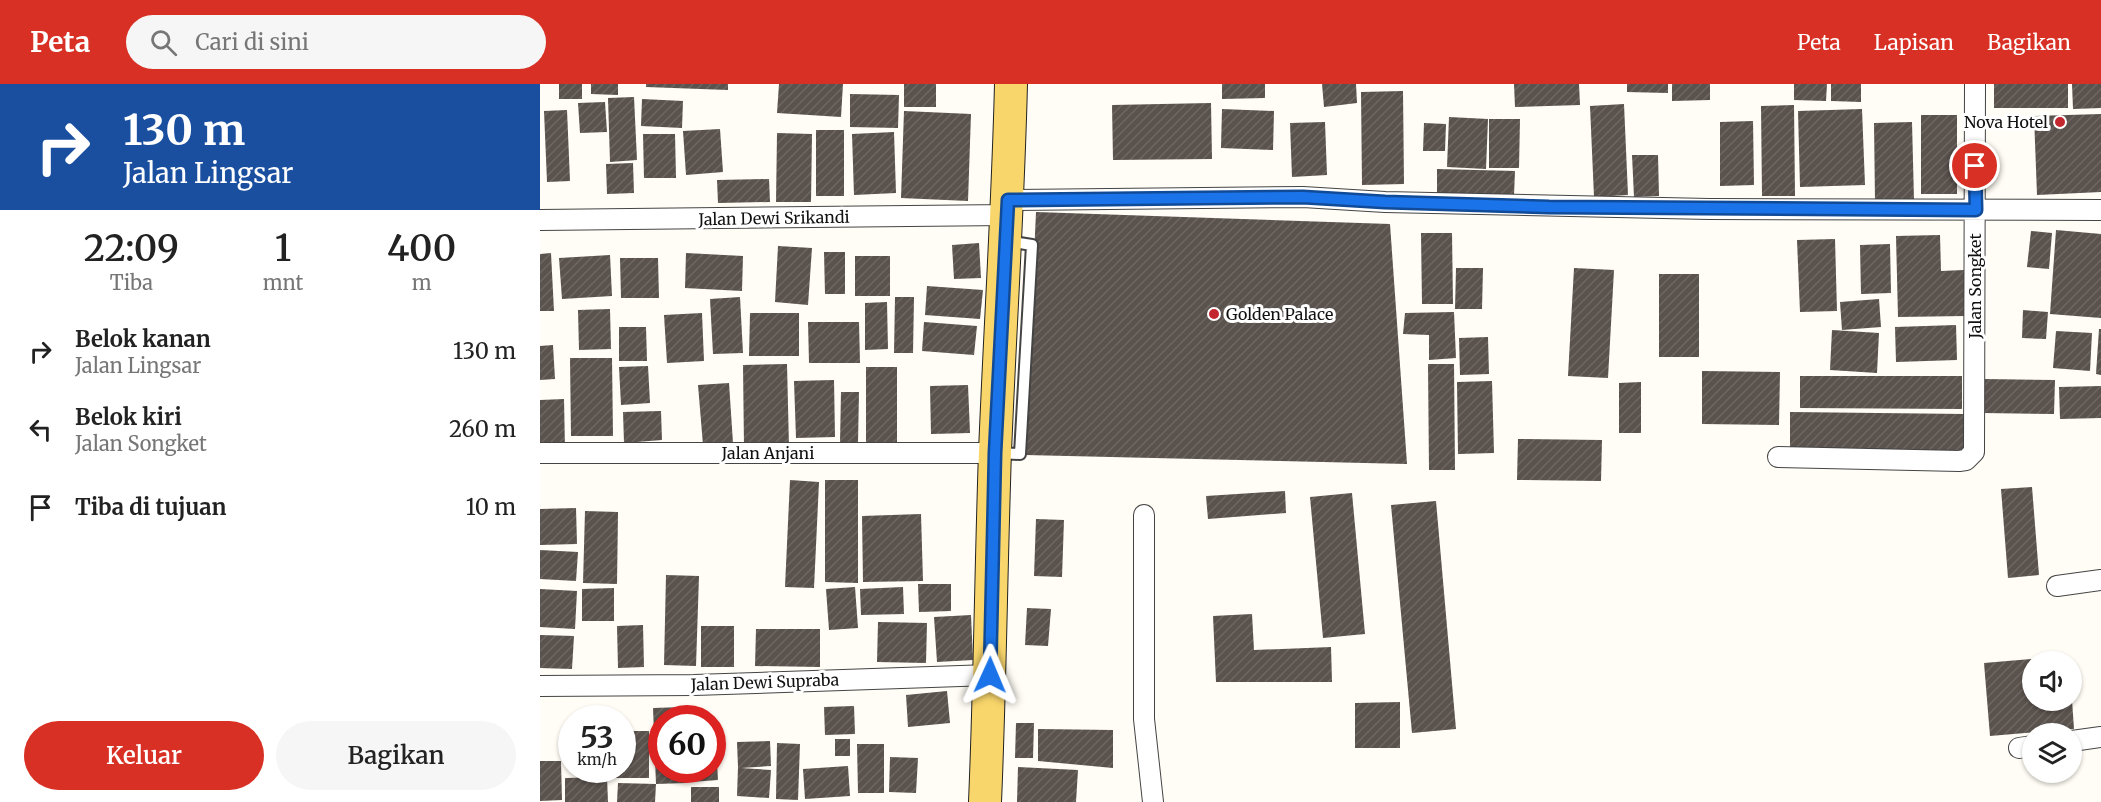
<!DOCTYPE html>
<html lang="id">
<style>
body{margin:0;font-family:Merriweather,serif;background:#f6f6f6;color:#222;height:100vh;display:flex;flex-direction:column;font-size:22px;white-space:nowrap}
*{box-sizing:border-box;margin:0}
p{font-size:20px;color:#767676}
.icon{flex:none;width:33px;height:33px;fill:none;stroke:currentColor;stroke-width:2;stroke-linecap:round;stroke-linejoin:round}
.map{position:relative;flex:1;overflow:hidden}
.details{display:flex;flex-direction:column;background:#fff;width:540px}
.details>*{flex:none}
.hud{background:#1a4fa0;color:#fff;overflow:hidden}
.buttons{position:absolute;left:1482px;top:567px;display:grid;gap:12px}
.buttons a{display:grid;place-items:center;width:60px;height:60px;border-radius:50%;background:#fff;box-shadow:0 2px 4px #0004;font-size:30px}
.speed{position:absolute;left:18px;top:621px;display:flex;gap:12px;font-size:30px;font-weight:700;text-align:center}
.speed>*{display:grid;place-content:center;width:78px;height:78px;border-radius:50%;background:#fff;box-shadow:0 2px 4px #0004;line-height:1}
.speed small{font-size:15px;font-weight:400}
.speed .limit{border:9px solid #d22;background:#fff;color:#111}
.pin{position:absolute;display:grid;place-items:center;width:51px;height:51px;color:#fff;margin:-26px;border:3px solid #fff;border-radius:50%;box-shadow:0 2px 6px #0007}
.me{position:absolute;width:66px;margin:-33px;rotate:1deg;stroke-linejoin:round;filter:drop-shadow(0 0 4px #0008)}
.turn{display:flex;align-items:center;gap:21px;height:126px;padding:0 24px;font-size:27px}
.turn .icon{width:78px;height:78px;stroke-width:2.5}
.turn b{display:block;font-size:42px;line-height:51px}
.eta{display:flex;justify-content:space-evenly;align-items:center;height:102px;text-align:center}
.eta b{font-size:36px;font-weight:600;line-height:42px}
.primary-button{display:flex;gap:12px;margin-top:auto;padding:12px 24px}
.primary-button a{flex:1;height:69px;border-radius:36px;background:#d93025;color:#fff;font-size:24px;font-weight:600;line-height:69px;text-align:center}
.primary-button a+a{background:#f6f6f6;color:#222}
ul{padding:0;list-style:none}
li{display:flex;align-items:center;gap:18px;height:78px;padding:0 24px}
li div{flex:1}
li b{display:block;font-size:22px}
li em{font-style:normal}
header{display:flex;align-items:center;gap:36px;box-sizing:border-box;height:84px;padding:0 30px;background:#d93025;color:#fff}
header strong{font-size:28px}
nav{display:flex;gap:33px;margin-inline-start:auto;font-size:21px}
.search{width:420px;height:54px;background:#f6f6f6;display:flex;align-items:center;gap:15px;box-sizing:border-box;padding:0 21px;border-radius:33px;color:#767676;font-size:22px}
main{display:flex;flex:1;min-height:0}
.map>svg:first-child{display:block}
</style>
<header>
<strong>Peta</strong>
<div class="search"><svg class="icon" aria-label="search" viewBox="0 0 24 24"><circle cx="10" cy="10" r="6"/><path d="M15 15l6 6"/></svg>Cari di sini</div>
<nav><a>Peta</a><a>Lapisan</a><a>Bagikan</a></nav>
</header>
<main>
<section class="details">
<div class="hud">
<div class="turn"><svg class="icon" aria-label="right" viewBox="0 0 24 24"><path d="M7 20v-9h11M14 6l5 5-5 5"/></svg><div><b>130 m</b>Jalan Lingsar</div></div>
</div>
<div class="eta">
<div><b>22:09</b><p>Tiba</p></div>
<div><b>1</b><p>mnt</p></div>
<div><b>400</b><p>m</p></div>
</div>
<ul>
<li><svg class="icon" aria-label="right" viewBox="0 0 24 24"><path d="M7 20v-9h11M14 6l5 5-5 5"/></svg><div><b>Belok kanan</b><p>Jalan Lingsar</p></div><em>130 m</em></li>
<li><svg class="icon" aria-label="left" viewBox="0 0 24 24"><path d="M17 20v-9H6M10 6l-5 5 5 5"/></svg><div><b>Belok kiri</b><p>Jalan Songket</p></div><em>260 m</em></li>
<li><svg class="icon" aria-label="arrive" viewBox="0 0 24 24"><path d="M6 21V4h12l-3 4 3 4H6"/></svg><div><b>Tiba di tujuan</b></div><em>10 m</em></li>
</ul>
<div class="primary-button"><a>Keluar</a><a>Bagikan</a></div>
</section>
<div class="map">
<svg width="1561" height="718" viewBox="0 0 1561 718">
<defs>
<pattern id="building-hatch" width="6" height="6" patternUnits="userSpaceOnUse" patternTransform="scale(1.5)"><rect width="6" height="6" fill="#5a524d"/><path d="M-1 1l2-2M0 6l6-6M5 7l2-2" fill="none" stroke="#6d6662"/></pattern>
</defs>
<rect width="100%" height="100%" fill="#fffdf5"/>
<path fill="url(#building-hatch)" d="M19 0H42V15H19Z
M51 0H78V11L51 10Z
M106 0H188V6L106 3Z
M239 0H303L301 33 237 29Z
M364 0H396V23H364Z
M682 0H725V14L682 15Z
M782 0H816L817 19 784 23Z
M974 0H1039L1040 21 975 23Z
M1087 0H1128V9L1087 8Z
M1132 0H1170V16L1132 17Z
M1254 0H1287L1286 17 1254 16Z
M1291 0H1321V18L1291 17Z
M1454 0H1528V24H1454Z
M1532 0H1561V24L1533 25Z
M863 7 864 100 822 101 821 8Z
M310 10 359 11 358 44 310 43Z
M94 13 97 76 70 78 68 14Z
M102 15 143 17 142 44 101 42Z
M65 18 67 48 40 49 38 19Z
M671 19 672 75 573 76 572 21Z
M1084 20 1088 111 1054 113 1050 22Z
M1254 21 1255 112H1222L1221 22Z
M682 25 734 27 733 66 681 64Z
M1322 25 1325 101 1260 103 1258 27Z
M27 26 30 97 7 98 4 27Z
M364 27 431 30 428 117 361 114Z
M1561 30V108L1497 111 1494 32Z
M1381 31H1417V110H1381Z
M909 33 948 35 946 85 907 83Z
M949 35H980L979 84H949Z
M1213 37 1214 101 1180 102V38Z
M785 38 787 91 752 93 750 39Z
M1372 38 1374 116 1335 117 1334 39Z
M884 39 906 40 905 67H883Z
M180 45 183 88 146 91 143 47Z
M276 46H304V112H276Z
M354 48 356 109 314 111 312 50Z
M237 49 272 50 271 118H236Z
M103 50H135L136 94H104Z
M1092 71H1118L1119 112 1094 113Z
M93 79 94 109 67 110 66 80Z
M897 85 975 87 974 111 897 110Z
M229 95 230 118 178 119 177 96Z
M496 128 850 140 867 380 485 371Z
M1516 146 1561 150V234L1510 230Z
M1491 147 1512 149 1509 185 1487 183Z
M881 149H912L913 220H882Z
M1400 151 1401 187 1424 186 1425 232 1358 233 1356 152Z
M1295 155 1297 227 1260 228 1257 156Z
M439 159 441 194 414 195 412 161Z
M1350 160 1351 209 1321 210 1320 161Z
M238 162 272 164 268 221 235 218Z
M284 168H305V210H285Z
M11 169 14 227H0V170Z
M146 169 203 172 202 207 145 204Z
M70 171 72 212 22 215 19 174Z
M315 172H350V212H315Z
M80 174H118L119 214H81Z
M916 184H943L942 225H915Z
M1034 184 1074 186 1068 294 1028 292Z
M1119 190H1159V273H1119Z
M387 202 443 206 440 235 385 231Z
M200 213 203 269 173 270 170 215Z
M355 213H374L373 269H354Z
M1339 215 1341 243 1302 246 1300 218Z
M347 218 348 265 325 266V219Z
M70 225 71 265 39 266 38 226Z
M1483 226 1508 228 1506 255 1482 254Z
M914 228 916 274 889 276V251L863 250 865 229Z
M162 229 164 277 127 279 124 231Z
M210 229H259V272H209Z
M268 238H319L320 279H269Z
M384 238 437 242 434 271 382 267Z
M1416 241 1417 276 1356 278 1355 243Z
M79 243H106L107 277H79Z
M1559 245H1561V291L1556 290Z
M1292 246 1339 249 1337 289 1290 286Z
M1516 247 1552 249 1550 287 1513 284Z
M948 253 949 290 920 291 919 254Z
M13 261 15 295 0 296V262Z
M30 274H72L73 352H31Z
M247 280 249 363H204L203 281Z
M888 280H914L915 386H889Z
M108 282 110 319 81 321 79 283Z
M326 283H357V359H326Z
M1162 287 1240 288 1239 341 1162 340Z
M1260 292H1422V325L1260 324Z
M1444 295 1515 296 1514 330 1443 329Z
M294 296 295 353 256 354 254 297Z
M952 297 954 369 918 370 917 298Z
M1101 298V349H1079V299Z
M189 299 193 359 163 361 158 301Z
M428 301 430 349 391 350 390 302Z
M1561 302V334L1520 335 1519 303Z
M301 308H319L318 359H300Z
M24 315 25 365H0V316Z
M121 327 122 356 84 359 83 328Z
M1250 328 1424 330V373L1250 371Z
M978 355 1062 356 1061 397 977 396Z
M250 396 279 398 274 504 245 503Z
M285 396H318V499L285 498Z
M1492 403 1499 491 1468 494 1461 405Z
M745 407 746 429 668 435 666 412Z
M812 409 825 550 783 554 770 413Z
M896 417 916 645 872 649 851 421Z
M36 424 37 460 0 461V425Z
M45 427 78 428 77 500 43 499Z
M381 430 383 497 323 498 322 432Z
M496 435 524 436 522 493 494 492Z
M0 466 38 468 36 497 0 495Z
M126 491 159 492 156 582 124 581Z
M378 500H411V527L379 528Z
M315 503 318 544 289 546 286 505Z
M363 503 364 530 321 531 320 505Z
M74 504V537H42V505Z
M0 505 37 507 35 545 0 543Z
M487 524 511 525 508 562 485 561Z
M712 530 714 566 791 563 792 598H676L673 532Z
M431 531 433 576 397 578 394 533Z
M338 538 387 539 386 579 337 578Z
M103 541 104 583 78 584 77 542Z
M161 542H194V583H161Z
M216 545H280V583L215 582Z
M0 551 34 552 32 585 0 584Z
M1528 572V578H1492V616H1532L1534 645 1450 652 1444 579Z
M407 607 410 639 368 643 366 611Z
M860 618V664H815V619Z
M314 622 315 650 285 651 284 623Z
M143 623 144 634H122V686H145L146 699 116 700 113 624Z
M476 639H494L493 674H475Z
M498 645 573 646V684L498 677Z
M82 647H109V694H74V686H82Z
M295 655H310V672H295Z
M230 657 231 682 201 684 231 686 229 714 197 712 198 683 197 658Z
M237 659 260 660 258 716 236 715Z
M317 660H344V709H318Z
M176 661 178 696 151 698V686H172V662Z
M350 673 378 674 376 709 349 708Z
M0 677H21L22 716 0 717Z
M308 682 310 712 265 715 263 685Z
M478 683 538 686 536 718H477Z
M67 693 68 718H25V694Z
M78 699 116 700 115 718H77Z
M151 703H179V718H151Z"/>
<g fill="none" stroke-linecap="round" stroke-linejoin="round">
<defs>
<path id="lane" d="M457 369 480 370 492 161 467 157"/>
<path id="street" d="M468 116 763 113 845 118 1169 125 1561 126
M0 136 467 131
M0 369H455
M1238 373 1419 377 1426 376 1434 368 1435 0
M604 431V635L613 718
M1517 502 1561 496
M0 602 154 601 450 591
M1532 657 1561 653
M1479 664 1492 662"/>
<path id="primary" d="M445 718C450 601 451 485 455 368 460 245 468 123 471 0"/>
</defs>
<use href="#lane" stroke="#444" stroke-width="14"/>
<use href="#street" stroke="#444" stroke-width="22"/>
<use href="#primary" stroke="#222" stroke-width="34"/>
<use href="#lane" stroke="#fff" stroke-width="10"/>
<use href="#street" stroke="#fff" stroke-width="20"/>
<use href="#primary" stroke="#f9d66b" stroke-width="32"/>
</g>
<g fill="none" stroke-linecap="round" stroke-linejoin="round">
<defs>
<path id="route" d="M450 591 455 369 468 116 763 113 845 118 1009 123 1436 126 1435 82"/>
</defs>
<use href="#route" stroke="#114b97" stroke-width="15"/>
<use href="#route" stroke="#1a73e8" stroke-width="10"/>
</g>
<g fill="#c4262e" stroke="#fff" stroke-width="2">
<circle cx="1520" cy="38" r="6"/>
<circle cx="674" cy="230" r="6"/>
</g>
<g text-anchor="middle" stroke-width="6" stroke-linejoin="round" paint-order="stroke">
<g font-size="16" fill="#111" stroke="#fff" text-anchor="end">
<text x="1508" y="44">Nova Hotel</text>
<text x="686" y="236" text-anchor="start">Golden Palace</text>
</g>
<g font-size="16" fill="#111" stroke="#fff">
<text transform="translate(234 134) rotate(-1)" y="6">Jalan Dewi Srikandi</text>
<text transform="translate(1435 202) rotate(-90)" y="6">Jalan Songket</text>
<text x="228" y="375">Jalan Anjani</text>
<text transform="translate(225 598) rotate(-2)" y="6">Jalan Dewi Supraba</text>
</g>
</g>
</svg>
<div class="buttons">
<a><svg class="icon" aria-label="sound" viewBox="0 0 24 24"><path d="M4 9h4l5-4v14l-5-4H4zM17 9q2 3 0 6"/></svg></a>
<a><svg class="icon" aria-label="layers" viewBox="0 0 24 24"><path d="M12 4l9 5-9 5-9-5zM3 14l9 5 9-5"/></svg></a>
</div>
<div class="speed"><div>53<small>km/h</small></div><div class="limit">60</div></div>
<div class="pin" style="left:1435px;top:82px;background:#d93025"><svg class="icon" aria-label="arrive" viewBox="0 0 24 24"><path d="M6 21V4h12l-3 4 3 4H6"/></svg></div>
<svg class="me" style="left:450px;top:591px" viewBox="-20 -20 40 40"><path d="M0-17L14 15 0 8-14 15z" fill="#1a73e8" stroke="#fff" stroke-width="4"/></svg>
</div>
</main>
